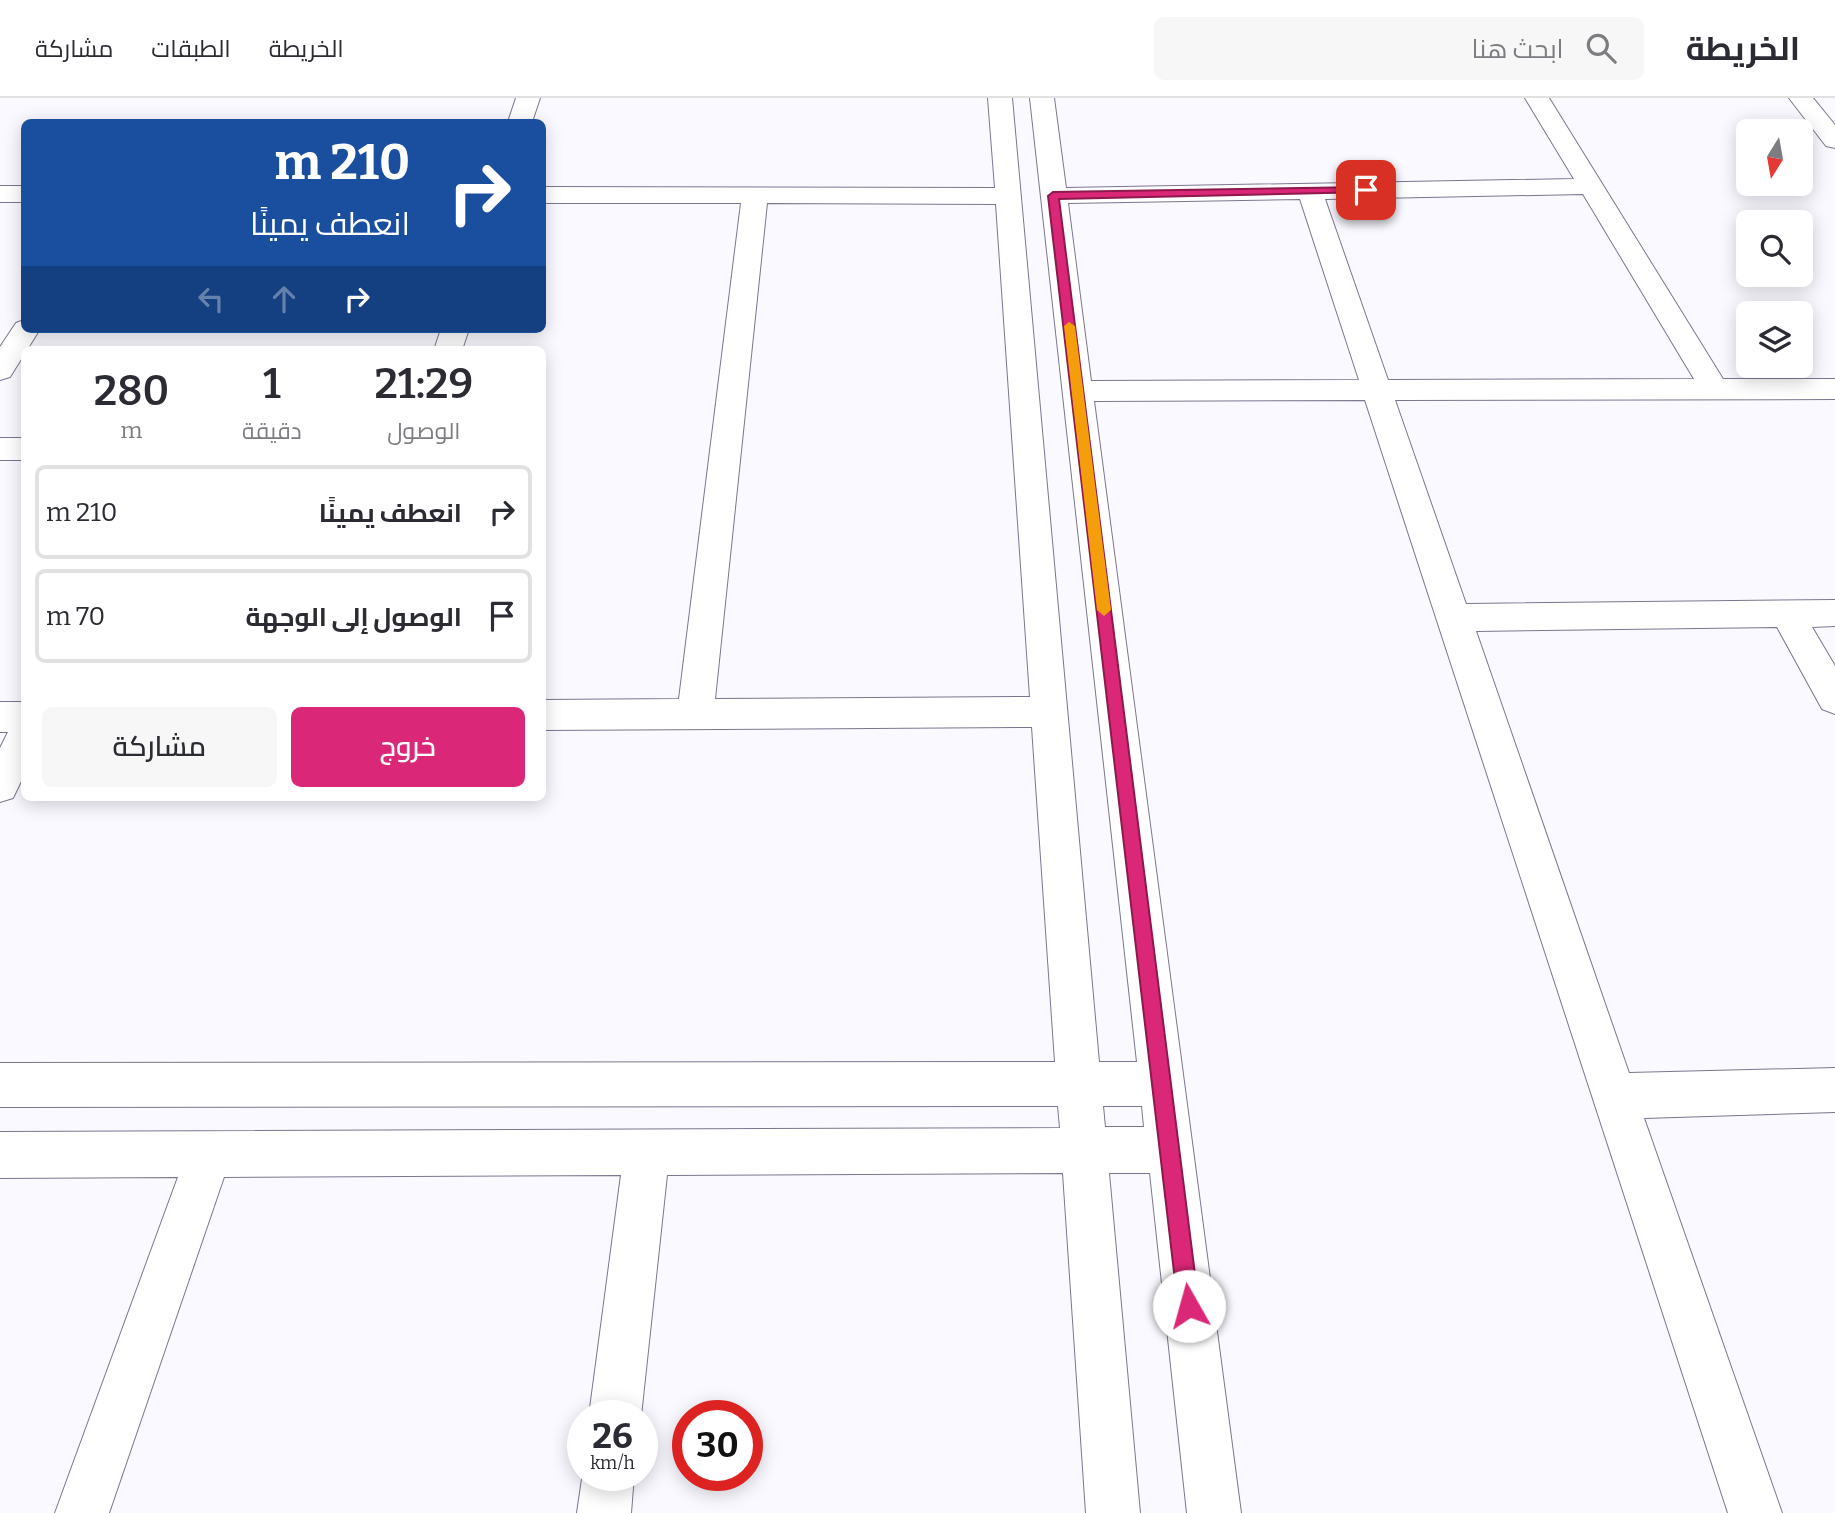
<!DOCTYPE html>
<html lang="ar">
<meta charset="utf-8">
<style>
body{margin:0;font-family:Bitter,Cairo,serif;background:#f7f7f7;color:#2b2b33;direction:rtl;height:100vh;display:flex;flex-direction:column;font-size:26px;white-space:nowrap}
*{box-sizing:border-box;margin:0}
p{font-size:23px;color:#7c7c81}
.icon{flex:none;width:38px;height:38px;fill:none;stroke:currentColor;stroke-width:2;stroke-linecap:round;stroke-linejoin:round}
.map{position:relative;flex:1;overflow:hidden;direction:ltr}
.details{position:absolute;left:21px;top:248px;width:525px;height:455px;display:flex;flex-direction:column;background:#fff;border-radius:10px;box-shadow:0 4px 18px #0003;direction:rtl}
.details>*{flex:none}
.banner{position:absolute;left:21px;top:21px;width:525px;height:214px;border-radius:10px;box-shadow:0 4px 18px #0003;direction:rtl;background:#1a4fa0;color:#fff;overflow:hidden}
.needle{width:46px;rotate:191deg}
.fabs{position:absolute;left:1736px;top:21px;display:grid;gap:14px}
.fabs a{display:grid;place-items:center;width:77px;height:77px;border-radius:10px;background:#fff;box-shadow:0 4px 18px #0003;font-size:35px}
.speed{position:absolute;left:567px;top:1302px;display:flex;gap:14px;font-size:35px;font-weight:700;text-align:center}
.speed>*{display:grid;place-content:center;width:91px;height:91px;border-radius:50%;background:#fff;box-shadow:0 4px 18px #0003;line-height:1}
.speed small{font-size:18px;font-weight:400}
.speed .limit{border:10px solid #d22;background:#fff;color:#111}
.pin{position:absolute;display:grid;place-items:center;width:60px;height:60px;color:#fff;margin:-30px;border-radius:14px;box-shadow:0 4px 10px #0006}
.me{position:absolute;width:77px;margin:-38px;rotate:353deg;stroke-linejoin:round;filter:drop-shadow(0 0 5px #0008)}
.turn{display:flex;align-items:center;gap:24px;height:147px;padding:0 21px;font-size:32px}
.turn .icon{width:91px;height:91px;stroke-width:2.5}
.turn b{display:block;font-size:49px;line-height:60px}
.lanes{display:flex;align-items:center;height:66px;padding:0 21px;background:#0003;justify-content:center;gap:35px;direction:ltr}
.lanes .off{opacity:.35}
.eta{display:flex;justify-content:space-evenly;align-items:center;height:119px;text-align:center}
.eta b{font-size:42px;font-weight:600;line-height:49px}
.action{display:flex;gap:14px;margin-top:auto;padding:14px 21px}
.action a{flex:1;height:80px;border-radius:10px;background:#db2777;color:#fff;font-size:28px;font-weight:600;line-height:80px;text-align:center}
.action a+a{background:#f7f7f7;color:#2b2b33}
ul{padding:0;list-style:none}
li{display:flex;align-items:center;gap:21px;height:94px;margin:0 14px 10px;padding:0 7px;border:4px solid #e1e1e2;border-radius:10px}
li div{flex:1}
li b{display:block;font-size:26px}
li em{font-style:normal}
header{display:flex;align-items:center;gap:42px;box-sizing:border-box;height:98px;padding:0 35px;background:#fff;border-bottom:2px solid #e1e1e2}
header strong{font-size:33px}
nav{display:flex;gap:38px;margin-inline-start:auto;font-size:24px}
.search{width:490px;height:63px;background:#f7f7f7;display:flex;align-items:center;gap:18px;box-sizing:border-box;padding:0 24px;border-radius:10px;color:#7c7c81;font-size:26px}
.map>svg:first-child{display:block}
</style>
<header>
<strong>الخريطة</strong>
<div class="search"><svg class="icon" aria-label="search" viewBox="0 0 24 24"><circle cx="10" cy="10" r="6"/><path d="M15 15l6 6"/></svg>ابحث هنا</div>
<nav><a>الخريطة</a><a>الطبقات</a><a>مشاركة</a></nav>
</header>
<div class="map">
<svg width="1835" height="1415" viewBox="0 0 1835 1415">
<rect width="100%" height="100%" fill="#faf9ff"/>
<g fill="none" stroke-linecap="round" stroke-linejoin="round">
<defs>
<path id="minor" d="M516 0H540L532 24H508Z
M988 0H1012L1099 964H1137L1030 0H1054L1066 90 1574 81 1525 0H1549L1723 281H1835V301L1395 302 1466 506 1835 502V528L1812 529 1835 568V616L1822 611 1777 529 1476 533 1629 975 1835 970V1014L1644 1020 1782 1415H1728L1365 302 1094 303 1241 1415H1187L1150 1075H1109L1140 1415H1086L1063 1075 667 1077 641 1318H589L621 1077 224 1079 109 1415H55L178 1079 0 1080V1034L1060 1030 1058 1008 0 1009V965L1055 964 1032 629 542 632V602L679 601 741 105H542V89L995 90ZM1583 96 1694 281 1388 282 1325 101ZM1300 101 1359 282 1091 283 1068 105ZM767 105 996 106 1030 599 715 601ZM1103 1008H1142L1144 1029H1105Z
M0 88H24V104H0Z
M24 222V231H40L10 279 0 282V249L16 225Z
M441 231H469L462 252H434Z
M0 340H24V362H0Z
M0 604H24V677L13 700 0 704V650L8 634H0Z
M583 1374V1377H634L631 1415H577Z"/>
<path id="major" d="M1789 0H1813L1835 27V50L1826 48Z"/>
</defs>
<use href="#minor" stroke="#7d758f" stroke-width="2"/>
<use href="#major" stroke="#7d758f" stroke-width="2"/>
<use href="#minor" fill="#fff" fill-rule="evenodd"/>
<use href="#major" fill="#fff" fill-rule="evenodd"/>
</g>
<path fill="#db2777" stroke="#8e194d" stroke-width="2" d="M1366 89 1370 90V94L1059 101 1199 1208 1196 1215 1189 1218 1181 1215 1178 1208 1048 98 1053 94Z"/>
<path fill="#f59e0b" d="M1069 224 1075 228 1111 512 1104 518 1097 512 1064 228Z"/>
</svg>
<div class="fabs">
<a><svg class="needle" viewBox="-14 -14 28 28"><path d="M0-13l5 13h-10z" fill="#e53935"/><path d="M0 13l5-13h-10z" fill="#7c7c81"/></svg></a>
<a><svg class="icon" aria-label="search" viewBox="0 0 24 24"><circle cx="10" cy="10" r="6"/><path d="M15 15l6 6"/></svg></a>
<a><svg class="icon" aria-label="layers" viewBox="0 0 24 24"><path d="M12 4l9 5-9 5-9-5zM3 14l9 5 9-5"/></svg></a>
</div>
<div class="speed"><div>26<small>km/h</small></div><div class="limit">30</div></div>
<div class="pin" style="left:1366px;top:92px;background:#d93025"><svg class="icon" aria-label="arrive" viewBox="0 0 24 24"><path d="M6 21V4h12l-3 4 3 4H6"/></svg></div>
<svg class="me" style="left:1189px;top:1208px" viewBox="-20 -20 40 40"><circle r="19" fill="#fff"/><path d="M0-13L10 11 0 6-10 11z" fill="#db2777"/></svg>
<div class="banner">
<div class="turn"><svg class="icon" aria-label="right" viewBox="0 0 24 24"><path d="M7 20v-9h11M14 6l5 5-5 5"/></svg><div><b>210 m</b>انعطف يمينًا</div></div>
<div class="lanes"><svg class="icon off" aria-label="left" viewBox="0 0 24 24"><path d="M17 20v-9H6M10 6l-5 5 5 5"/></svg><svg class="icon off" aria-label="ahead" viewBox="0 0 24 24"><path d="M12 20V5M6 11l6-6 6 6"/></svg><svg class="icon" aria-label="right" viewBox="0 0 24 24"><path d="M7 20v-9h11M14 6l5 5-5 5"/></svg></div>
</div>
<section class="details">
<div class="eta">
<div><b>21:29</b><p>الوصول</p></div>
<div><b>1</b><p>دقيقة</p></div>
<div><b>280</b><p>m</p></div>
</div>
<ul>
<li><svg class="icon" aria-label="right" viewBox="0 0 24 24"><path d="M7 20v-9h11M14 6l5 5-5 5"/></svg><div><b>انعطف يمينًا</b></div><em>210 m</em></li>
<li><svg class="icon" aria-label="arrive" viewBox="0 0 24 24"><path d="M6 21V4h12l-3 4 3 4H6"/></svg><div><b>الوصول إلى الوجهة</b></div><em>70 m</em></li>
</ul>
<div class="action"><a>خروج</a><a>مشاركة</a></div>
</section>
</div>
